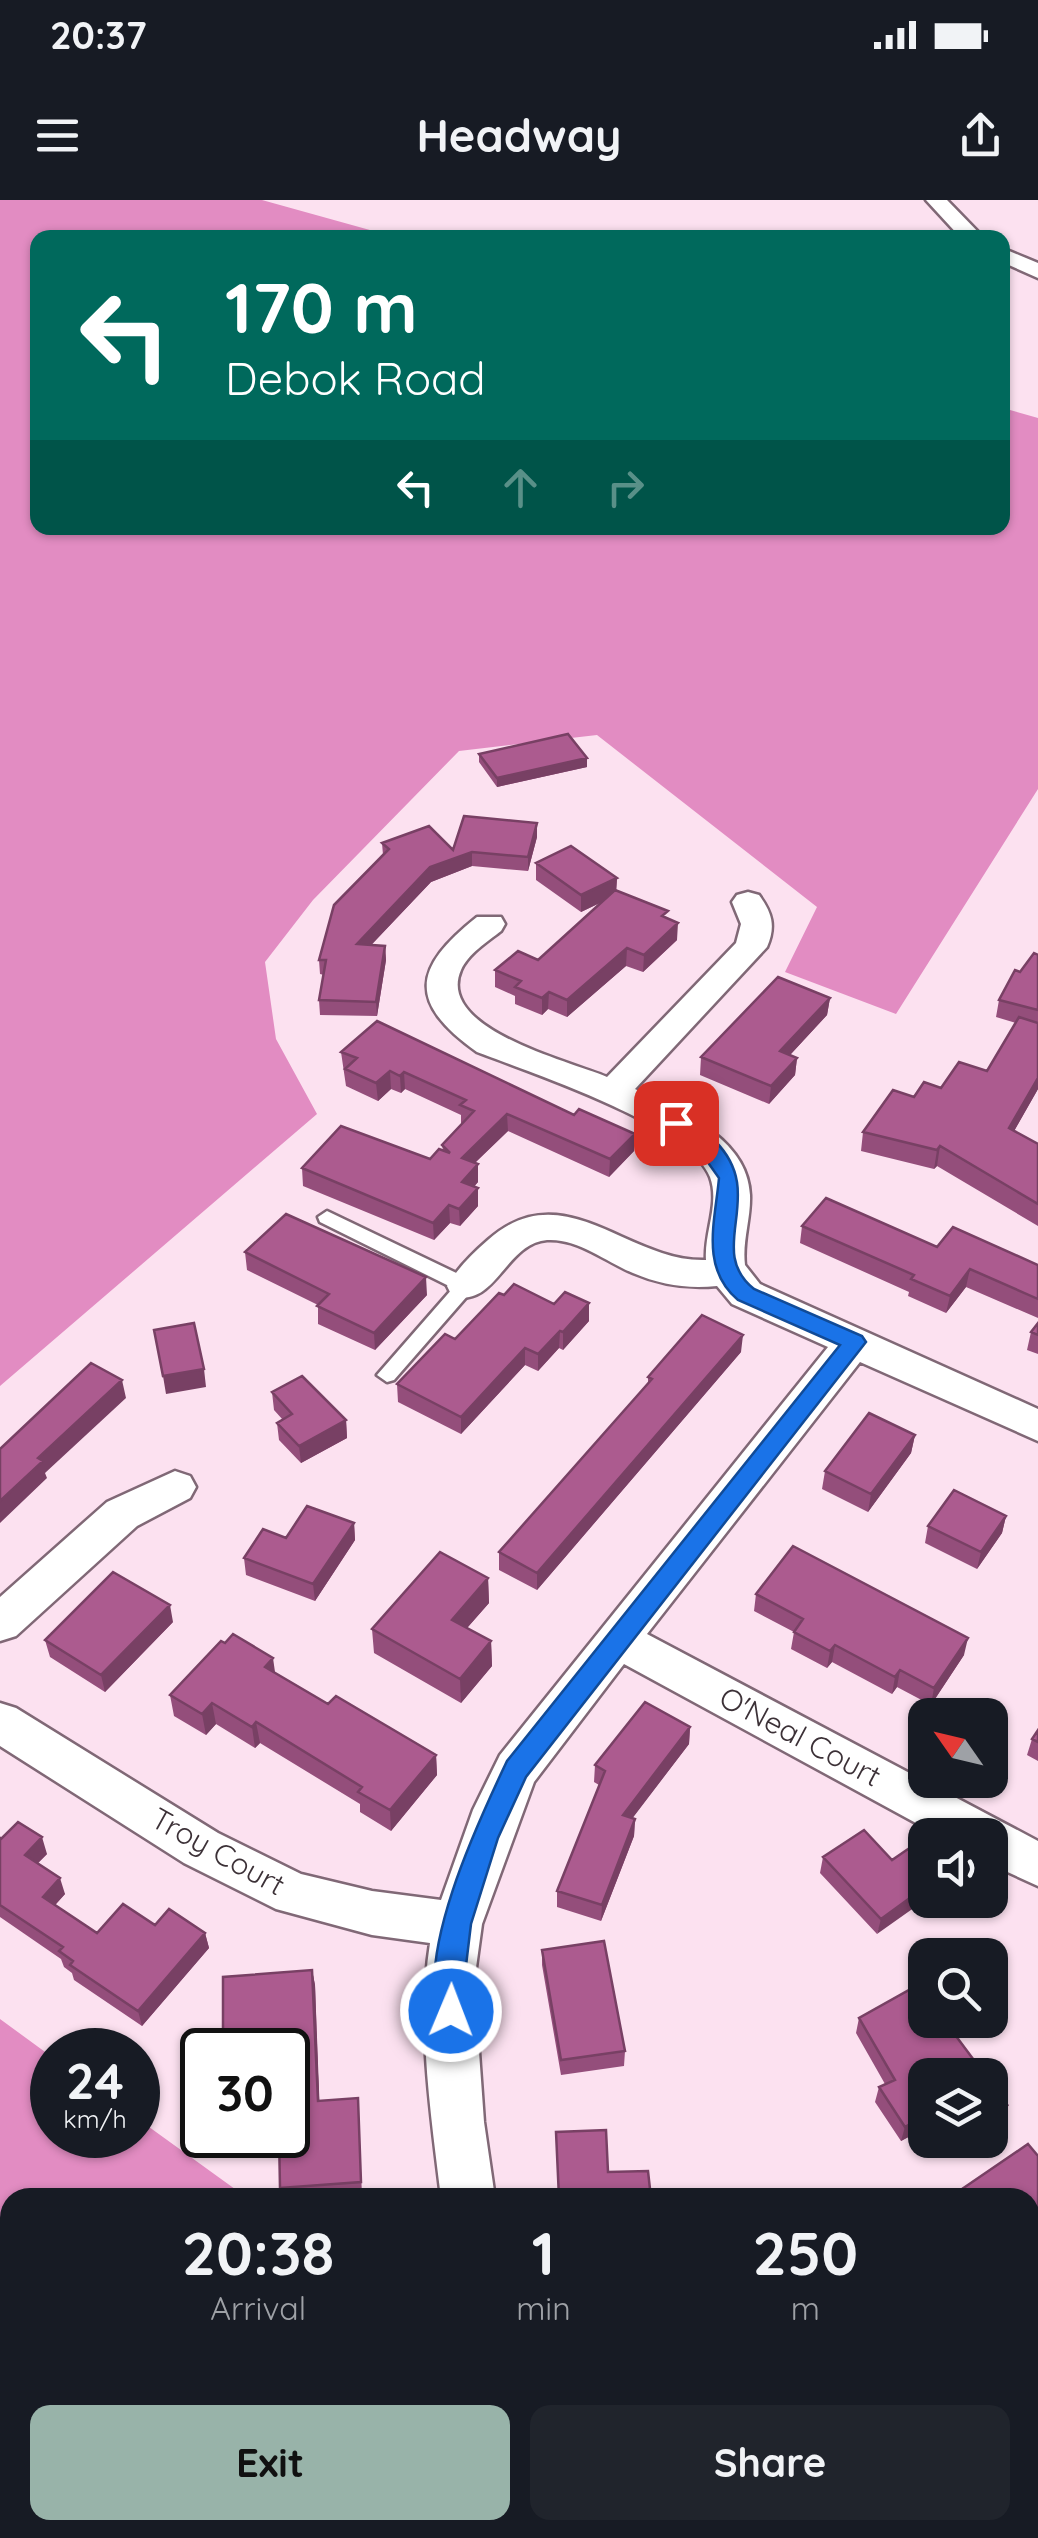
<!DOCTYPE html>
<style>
body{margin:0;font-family:Quicksand,sans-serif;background:#20242c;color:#f1f3f6;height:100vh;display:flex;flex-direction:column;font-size:38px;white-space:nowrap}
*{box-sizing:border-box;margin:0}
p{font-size:32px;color:#9ea1a6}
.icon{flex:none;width:55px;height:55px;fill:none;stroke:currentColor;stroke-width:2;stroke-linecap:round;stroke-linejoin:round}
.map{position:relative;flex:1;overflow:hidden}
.side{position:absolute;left:0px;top:1988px;width:1040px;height:352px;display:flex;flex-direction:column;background:#171b24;border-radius:30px 30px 0 0;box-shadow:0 2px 8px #0004}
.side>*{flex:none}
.top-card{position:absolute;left:30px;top:30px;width:980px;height:305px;border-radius:20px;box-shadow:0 2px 8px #0004;background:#00695c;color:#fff;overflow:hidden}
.needle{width:65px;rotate:304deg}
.fabs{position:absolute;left:908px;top:1498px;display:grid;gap:20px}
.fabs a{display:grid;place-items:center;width:100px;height:100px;border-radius:20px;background:#171b24;box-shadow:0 2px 8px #0004;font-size:50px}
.speed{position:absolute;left:30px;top:1828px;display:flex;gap:20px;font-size:50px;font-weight:700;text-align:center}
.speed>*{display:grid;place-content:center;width:130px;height:130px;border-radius:50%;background:#171b24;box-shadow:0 2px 8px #0004;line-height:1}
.speed small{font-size:25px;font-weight:400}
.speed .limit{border:5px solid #111;border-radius:15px;background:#fff;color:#111}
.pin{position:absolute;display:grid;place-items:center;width:85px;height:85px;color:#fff;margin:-42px;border-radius:20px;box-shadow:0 5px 15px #0006}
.me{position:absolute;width:110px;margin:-55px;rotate:1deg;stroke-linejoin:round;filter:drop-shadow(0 0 8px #0008)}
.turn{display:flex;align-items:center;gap:35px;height:210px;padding:0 30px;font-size:45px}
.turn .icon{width:130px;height:130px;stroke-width:2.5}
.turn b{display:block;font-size:70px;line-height:85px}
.lanes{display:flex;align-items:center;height:95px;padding:0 30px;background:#0003;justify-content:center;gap:50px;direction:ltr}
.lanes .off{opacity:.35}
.eta{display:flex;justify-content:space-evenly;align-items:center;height:170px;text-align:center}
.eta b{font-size:60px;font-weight:800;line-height:70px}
.primary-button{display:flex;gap:20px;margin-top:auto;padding:20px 30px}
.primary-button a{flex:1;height:115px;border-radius:20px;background:#98b3a9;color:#111;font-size:40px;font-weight:800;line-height:115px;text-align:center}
.primary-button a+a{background:#20242c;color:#f1f3f6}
.status{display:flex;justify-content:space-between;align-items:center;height:70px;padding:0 50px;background:#171b24;direction:ltr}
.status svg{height:28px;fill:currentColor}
header{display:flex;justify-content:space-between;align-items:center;height:130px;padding:0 30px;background:#171b24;font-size:45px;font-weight:800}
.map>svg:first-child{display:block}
</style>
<div class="status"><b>20:37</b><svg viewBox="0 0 49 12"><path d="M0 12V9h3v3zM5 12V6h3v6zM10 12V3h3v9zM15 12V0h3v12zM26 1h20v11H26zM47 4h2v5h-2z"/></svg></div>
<header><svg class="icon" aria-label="menu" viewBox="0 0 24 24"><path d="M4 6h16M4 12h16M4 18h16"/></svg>Headway<svg class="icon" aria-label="share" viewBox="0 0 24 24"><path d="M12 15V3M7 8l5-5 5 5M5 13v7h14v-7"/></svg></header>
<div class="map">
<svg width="1038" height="2338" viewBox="0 0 1038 2338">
<rect width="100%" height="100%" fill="#fce1f0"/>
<path fill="#e28cc2" d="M0 0H262L395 37 38 38V328H1002L1003 208 1038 218V589L896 814 785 772 817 707 597 535 459 551 313 700 265 762 276 839 317 914 0 1186Z
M0 1819 52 1857V1935H138V1919L246 1997 10 1998V2330H676L686 2338H0Z
M1038 2119V2338H712L724 2330H1030V2125Z"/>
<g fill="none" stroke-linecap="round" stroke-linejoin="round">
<defs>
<path id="service" d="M327 1011 473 1081 476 1086 394 1180 387 1182 377 1175 453 1088 320 1022 318 1017Z"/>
<path id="minor" d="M926 0H947L984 38H961Z
M1002 48 1038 63V78L1002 62Z
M748 692 759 695C772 713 776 726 767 747L635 889C679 910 748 938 750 995 751 1019 742 1041 745 1065L760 1084 1038 1209V1241L860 1162 647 1434 1038 1641V1686L990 1664V1635H938L624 1464 534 1582 482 1724 474 1782 484 1922 495 1998H441C431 1914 417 1826 430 1743L372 1735 276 1709 184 1663 0 1546V1503L16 1508 218 1633 301 1674 372 1691 441 1700 473 1610 500 1555 828 1147 732 1104 717 1086C687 1089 661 1085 633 1073 606 1062 578 1038 547 1040 505 1043 496 1109 452 1096L447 1086C457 1069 473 1053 488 1040 564 972 628 1063 706 1060 704 1032 720 1004 710 977 690 925 529 872 477 852 407 802 413 768 477 717H501L505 724 501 731C487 742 468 754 461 770 435 829 569 861 607 877L736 743 741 724 732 702 737 695Z
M175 1271 190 1276 196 1287 190 1298 137 1326 16 1436 0 1441V1397L107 1302Z"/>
</defs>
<use href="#service" stroke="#806876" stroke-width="5"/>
<use href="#minor" stroke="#806876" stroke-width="5"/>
<use href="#service" fill="#fff" fill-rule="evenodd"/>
<use href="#minor" fill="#fff" fill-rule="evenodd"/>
</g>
<path fill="#944e7b" d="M479 554 587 567 497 587 479 562Z
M537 623V637L528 671 472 666 431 682 371 745 385 746 386 760 377 816 320 815 319 800 324 775 320 774 319 760 383 655 382 643 453 650Z
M536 663 617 678 616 691 667 718 677 740 643 772 626 766 567 817 548 809 542 815 515 804V796L495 787V770L538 760 602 702 581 712 536 680Z
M1038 755V889L1014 931 1038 944V1026L937 966 934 969 861 951 863 932 914 897 987 871 1016 823 996 817 999 800 1020 772Z
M830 798 827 815 790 855 797 858 795 875 769 904 700 875 701 857Z
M377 821 634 951 609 977 508 931 475 963 478 964V982L474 987 478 988V1006L460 1026 450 1023 434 1040 303 986 302 968 430 959 443 950 442 945 463 924 461 923V915L405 889 401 893 391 889 378 901 346 886 341 852Z
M802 1026 937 1047 1038 1065V1118L966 1087 946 1113 908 1096 909 1092 800 1043Z
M245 1052 427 1095 375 1150 318 1124V1105L247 1070Z
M589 1121 563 1150 559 1148 538 1171 525 1165 461 1234 398 1202 397 1184 455 1139Z
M1038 1123V1154L1027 1150 1031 1132Z
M741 1152 537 1390 499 1370V1352L648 1184V1177Z
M272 1192 346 1220 347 1238 301 1263 279 1240 277 1223 283 1220 274 1210Z
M915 1235 911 1253 868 1312 822 1289 825 1271Z
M1006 1316 1002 1333 977 1369 925 1343 928 1326Z
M354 1323 355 1340 315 1401 246 1375 244 1358 286 1338Z
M488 1378 489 1403 467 1428 491 1441 492 1466 461 1503 374 1453 372 1429Z
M756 1394 964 1455 931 1505 897 1487 892 1494 832 1462 827 1468 791 1449 794 1432 754 1411Z
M173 1422 105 1492 50 1457 45 1440Z
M225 1443 328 1504 436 1555 437 1575 391 1631 360 1612V1604L260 1543 255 1548 216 1524 206 1535 174 1516 170 1495Z
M690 1527 689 1544 632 1618 635 1619 634 1636 601 1721 557 1707V1691L599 1585 594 1582 595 1565Z
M1038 1530V1561L1027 1555 1032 1539Z
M0 1638 47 1654 38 1663 65 1694 55 1705 97 1733 155 1725 205 1733 209 1748 142 1826 74 1780 72 1773 64 1767 61 1759 0 1717Z
M908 1649 877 1734 820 1673 823 1657 892 1660Z
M542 1750 625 1851 624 1866 561 1875 542 1765Z
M312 1770 315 1785 319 1901 358 1898 362 1996 281 1998 280 1988Z
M859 1818 925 1875V1928L901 1941 875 1902 879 1887 885 1884 856 1833Z
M990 1882 1008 1906 1003 1921 990 1914Z
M1038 1956V2027L1030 2032V1998H959L962 1989Z"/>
<path fill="#784064" d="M587 558V567L497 587V578Z
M537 623V637L528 671V657Z
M472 652V666L431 682 358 759 357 744 430 667Z
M617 678 616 695 581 712V695Z
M678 723 677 740 643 772 644 755Z
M385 746 386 760 377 816 376 802Z
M627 748 626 766 567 817V800Z
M549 792 548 809 542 815V798Z
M830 798 827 815 778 868 780 851Z
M797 858 795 875 769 904 771 886Z
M390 871 391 889 378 901 376 883Z
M404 872 405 889 401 893 400 876Z
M1038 878V889L1005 947 1009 928Z
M507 914 508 931 462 975V958Z
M635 934 634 951 609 977 610 959Z
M940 946 937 966 934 969 937 950Z
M478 964V982L462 999V982Z
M478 988V1006L460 1026 459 1009Z
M449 1005 450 1023 434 1040 433 1023Z
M970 1069 966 1087 946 1113 950 1096Z
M426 1077 427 1095 375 1150 374 1133Z
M589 1103V1121L563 1150V1132Z
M560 1131 559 1148 538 1171V1154Z
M743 1135 741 1152 537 1390V1373Z
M525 1148V1165L461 1234V1217Z
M204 1169 206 1187 166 1194 163 1176Z
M122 1180 126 1198 45 1273 47 1278 0 1323V1301L38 1258Z
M346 1220 347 1238 301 1263 299 1246Z
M915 1235 911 1253 868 1312 871 1294Z
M1006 1316 1002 1333 977 1369 981 1352Z
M354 1323 355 1340 315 1401 313 1384Z
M488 1378 489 1403 453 1444 452 1420Z
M170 1405 173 1422 105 1492 101 1475Z
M968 1438 964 1455 931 1505 934 1488Z
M491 1441 492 1466 461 1503 460 1479Z
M835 1445 832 1462 827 1468 830 1451Z
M273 1458 276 1479 265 1467Z
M900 1470 897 1487 892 1494 895 1477Z
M212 1503 216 1524 206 1535 202 1514Z
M256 1522 260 1543 255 1548 252 1527Z
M690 1527 689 1544 622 1632 623 1615Z
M436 1555 437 1575 391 1631 390 1610Z
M635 1619 634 1636 601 1721 602 1705Z
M42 1637 47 1654 30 1671 25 1655Z
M60 1678 65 1694 48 1713 43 1697Z
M925 1687V1700L877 1734 881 1719Z
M205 1733 209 1748 142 1826 138 1811Z
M312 1770 315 1785 320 1916 318 1901Z
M925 1915V1928L901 1941 905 1927Z
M1038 2017V2027L1030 2032V2022Z"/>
<path fill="#ac5b8f" stroke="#784064" stroke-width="2.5" d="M568 534 587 558 497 578 479 554Z
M464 616 537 623 528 657 472 652 430 667 357 744 385 746 376 802 319 800 326 760H319L334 705 389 649 382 643 429 626 453 650Z
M571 646 617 678 581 695 536 663Z
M615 690 668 711 662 716 678 723 644 755 627 748 567 800 549 792 542 798 515 787 521 781 495 770 518 751 538 760Z
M1034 753 1038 755V810L999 800 1015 770 1020 772Z
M778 777 830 798 780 851 797 858 771 886 701 857Z
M1019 817 1038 823V878L1009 928 1038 944V1004L940 946 937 950 863 932 893 890 914 897 924 882 941 888 959 862 987 871Z
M377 821 574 915 579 909 635 934 610 959 507 914 462 958 478 964 462 982 478 988 459 1009 449 1005 433 1023 302 968 341 926 430 959 439 949 450 953 442 945 474 911 460 905 466 900 404 872 400 876 390 871 376 883 345 869 357 858 341 852Z
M826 998 937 1047 953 1027 1038 1065V1099L970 1069 950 1096 911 1079 914 1075 802 1026Z
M286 1014 426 1077 374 1133 317 1106 329 1094 245 1052Z
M514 1084 554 1104 565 1092 589 1103 563 1132 560 1131 538 1154 525 1148 461 1217 397 1184 445 1134 455 1139 499 1093 504 1095Z
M702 1115 743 1135 537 1373 499 1352 652 1179 648 1177Z
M194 1123 204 1169 163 1176 154 1130Z
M1038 1123V1135L1031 1132Z
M91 1163 122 1180 38 1258 43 1261 0 1301V1249Z
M302 1176 346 1220 299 1246 277 1223 292 1214 272 1192Z
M869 1213 915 1235 871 1294 825 1271Z
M954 1290 1006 1316 981 1352 928 1326Z
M307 1306 354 1323 313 1384 244 1358 263 1329 286 1338Z
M793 1346 968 1438 934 1488 900 1470 895 1477 835 1445 830 1451 794 1432 803 1419 756 1394Z
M440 1352 488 1378 452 1420 491 1441 460 1479 372 1429Z
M113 1372 170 1405 101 1475 45 1440Z
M233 1434 273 1458 265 1467 328 1504 336 1496 436 1555 390 1610 358 1592 362 1587 256 1522 252 1527 212 1503 202 1514 170 1495 221 1441 225 1443Z
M645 1502 690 1527 623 1615 635 1619 602 1705 557 1691 605 1571 595 1565Z
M1038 1530V1542L1032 1539Z
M18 1622 42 1637 25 1655 60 1678 43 1697 97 1733 123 1704 155 1725 169 1709 205 1733 138 1811 70 1765 73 1761 59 1751 63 1747 0 1705V1638L1 1639Z
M864 1630 892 1660 908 1649 925 1666V1687L881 1719 823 1657Z
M604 1741 625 1851 561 1860 542 1750Z
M312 1770 318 1901 358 1898 361 1982 280 1988 279 1935H288V1850H223V1777Z
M918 1785 925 1795V1820H944L985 1875H925V1915L905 1927 879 1887 895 1880 859 1818Z
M990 1882 1008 1906 990 1897Z
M606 1930 608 1972 648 1971 651 1998H559L556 1932Z
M1028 1944 1038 1956V2017L1030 2022V1998H969L962 1989Z"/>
<path fill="#1a73e8" stroke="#114b97" stroke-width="2.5" d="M676 917C690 920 705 931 715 941 769 995 704 1049 754 1089L862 1136 866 1142 526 1577 498 1638 471 1724 464 1782 466 1811 461 1821 451 1825 441 1821C413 1758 479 1620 507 1561L840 1145 738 1100C700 1068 715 1022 719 978L697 947 669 928 666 923Z"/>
<g text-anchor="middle" stroke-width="10" stroke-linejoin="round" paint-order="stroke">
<g font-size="30" fill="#3c3137" stroke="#fff">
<text transform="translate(800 1537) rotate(28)" y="10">O'Neal Court</text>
<text transform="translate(218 1652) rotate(29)" y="10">Troy Court</text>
</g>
</g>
</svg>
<div class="fabs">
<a><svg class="needle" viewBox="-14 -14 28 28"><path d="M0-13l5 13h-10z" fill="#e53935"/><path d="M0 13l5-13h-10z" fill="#9ea1a6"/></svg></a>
<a><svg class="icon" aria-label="sound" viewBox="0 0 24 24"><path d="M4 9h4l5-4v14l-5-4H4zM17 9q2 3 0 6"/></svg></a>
<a><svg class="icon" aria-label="search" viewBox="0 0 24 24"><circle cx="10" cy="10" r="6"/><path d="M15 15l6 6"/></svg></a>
<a><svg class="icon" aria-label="layers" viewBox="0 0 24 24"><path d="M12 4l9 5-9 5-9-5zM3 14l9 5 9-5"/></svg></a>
</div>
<div class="speed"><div>24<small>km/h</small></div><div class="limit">30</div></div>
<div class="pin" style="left:676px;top:923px;background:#d93025"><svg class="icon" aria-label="arrive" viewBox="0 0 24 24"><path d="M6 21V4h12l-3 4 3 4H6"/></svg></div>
<svg class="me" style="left:451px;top:1811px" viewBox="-20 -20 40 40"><circle r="17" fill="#1a73e8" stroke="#fff" stroke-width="3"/><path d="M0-11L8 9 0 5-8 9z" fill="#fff"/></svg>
<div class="top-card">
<div class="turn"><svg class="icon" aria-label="left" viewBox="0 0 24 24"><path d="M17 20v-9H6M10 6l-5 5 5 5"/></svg><div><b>170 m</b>Debok Road</div></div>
<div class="lanes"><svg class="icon" aria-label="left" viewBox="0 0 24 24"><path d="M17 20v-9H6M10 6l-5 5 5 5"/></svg><svg class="icon off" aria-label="ahead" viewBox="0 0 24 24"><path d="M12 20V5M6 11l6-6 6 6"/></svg><svg class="icon off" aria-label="right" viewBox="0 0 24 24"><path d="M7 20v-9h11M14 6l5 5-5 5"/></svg></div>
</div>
<section class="side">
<div class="eta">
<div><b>20:38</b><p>Arrival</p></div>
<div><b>1</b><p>min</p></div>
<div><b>250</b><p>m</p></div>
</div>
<div class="primary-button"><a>Exit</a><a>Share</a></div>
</section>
</div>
